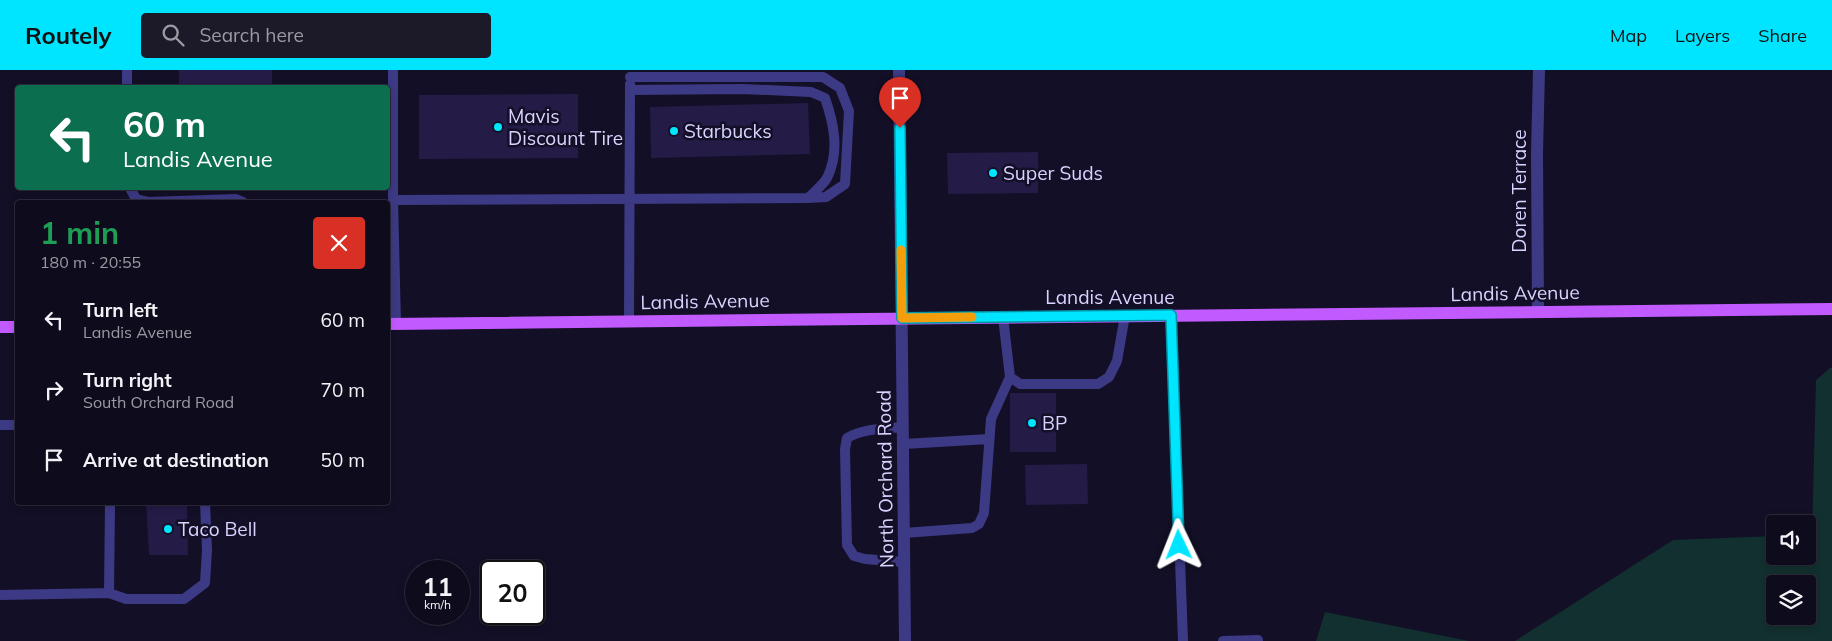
<!DOCTYPE html>
<meta charset="utf-8">
<style>
body{margin:0;font-family:Mulish,sans-serif;background:#1c1929;color:#f1f3f6;height:100vh;display:flex;flex-direction:column;font-size:19px;white-space:nowrap}
*{box-sizing:border-box;margin:0}
p{font-size:16px;color:#9b9ba3}
.icon{flex:none;width:28px;height:28px;fill:none;stroke:currentColor;stroke-width:2;stroke-linecap:round;stroke-linejoin:round}
.map{position:relative;flex:1;overflow:hidden}
.panel{position:absolute;left:15px;top:130px;width:375px;height:305px;display:flex;flex-direction:column;background:#0e0b1c;border-radius:5px;box-shadow:0 2px 8px #0003,0 0 0 1px #2e2b3b}
.panel>*{flex:none}
.banner{position:absolute;left:15px;top:15px;width:375px;height:105px;border-radius:5px;box-shadow:0 2px 8px #0003,0 0 0 1px #2e2b3b;background:#0b6e4f;color:#fff;overflow:hidden}
.buttons{position:absolute;left:1766px;top:445px;display:grid;gap:10px}
.buttons a{display:grid;place-items:center;width:50px;height:50px;border-radius:5px;background:#0e0b1c;box-shadow:0 2px 8px #0003,0 0 0 1px #2e2b3b;font-size:25px}
.speed{position:absolute;left:405px;top:490px;display:flex;gap:10px;font-size:25px;font-weight:700;text-align:center}
.speed>*{display:grid;place-content:center;width:65px;height:65px;border-radius:50%;background:#0e0b1c;box-shadow:0 2px 8px #0003,0 0 0 1px #2e2b3b;line-height:1}
.speed small{font-size:12px;font-weight:400}
.speed .limit{border:2px solid #111;border-radius:8px;background:#fff;color:#111}
.pin{position:absolute;display:grid;place-items:center;width:42px;height:42px;color:#fff;margin:-51px -21px;border-radius:50% 50% 50% 0;rotate:-45deg;box-shadow:0 0 5px #0007}
.pin .icon{rotate:45deg}
.me{position:absolute;width:55px;margin:-28px;rotate:358deg;stroke-linejoin:round;filter:drop-shadow(0 0 4px #0008)}
.turn{display:flex;align-items:center;gap:18px;height:105px;padding:0 25px;font-size:22px}
.turn .icon{width:65px;height:65px;stroke-width:2.5}
.turn b{display:block;font-size:35px;line-height:42px}
.round{display:grid;place-items:center;flex:none;width:52px;height:52px;border-radius:5px;background:#1c1929}
.headline{display:flex;align-items:center;justify-content:space-between;height:85px;padding:0 25px}
h1{font-size:30px;font-weight:700;line-height:38px;color:#1e9e55}
ul{padding:0;list-style:none}
li{display:flex;align-items:center;gap:15px;height:70px;padding:0 25px}
li div{flex:1}
li b{display:block;font-size:19px}
li em{font-style:normal}
header{display:flex;align-items:center;gap:30px;box-sizing:border-box;height:70px;padding:0 25px;background:#00e5ff;color:#111}
header strong{font-size:24px}
nav{display:flex;gap:28px;margin-inline-start:auto;font-size:18px}
.search{width:350px;height:45px;background:#1c1929;display:flex;align-items:center;gap:12px;box-sizing:border-box;padding:0 18px;border-radius:5px;color:#9b9ba3;font-size:19px}
.map>svg:first-child{display:block}
</style>
<header>
<strong>Routely</strong>
<div class="search"><svg class="icon" aria-label="search" viewBox="0 0 24 24"><circle cx="10" cy="10" r="6"/><path d="M15 15l6 6"/></svg>Search here</div>
<nav><a>Map</a><a>Layers</a><a>Share</a></nav>
</header>
<div class="map">
<svg width="1832" height="571" viewBox="0 0 1832 571">
<rect width="100%" height="100%" fill="#130f26"/>
<path fill="#12302f" fill-rule="evenodd" d="M1830 298H1832V571H1515L1673 470 1775 466V486H1808V465L1812 464 1816 310ZM1775 514H1808V546H1775Z
M1325 542 1469 571H1316Z"/>
<path fill="#241b47" d="M179 0H272V18H179Z
M578 24V88L419 89V25Z
M808 33 810 84 651 88 650 37Z
M1038 82V123L948 124 947 83Z
M1010 323H1056V382H1010Z
M1087 394 1088 434 1026 435 1025 395Z
M146 432H187L188 485H149Z"/>
<g fill="none" stroke-linecap="round" stroke-linejoin="round">
<path stroke="#3d3a85" stroke-width="10" d="M127 0V18
M393 0V130L808 128 826 127 845 114 849 41 840 18 823 7H630
M630 20 742 19 811 22 825 28C834 54 840 82 827 108 823 115 814 122 808 128
M130 118 136 129 149 132 236 129 243 132
M393 130 396 254
M1171 245 1183 571
M1003 247 1010 307 1020 314H1098L1109 307 1117 291 1125 245
M629 251 630 14
M0 355H18
M903 357C884 359 865 358 847 368L845 379 847 475 854 486 865 489 904 492
M904 374 989 369
M904 463 972 458 979 454 984 443 991 349 1010 307
M109 523 126 529H184L205 513 207 480 205 432
M0 525 109 523 110 432
M1223 571 1258 570"/>
<path stroke="#3d3a85" stroke-width="12" d="M1538 242 1537 83 1539 0"/>
<path stroke="#3d3a85" stroke-width="12" d="M899 0 905 571"/>
<path stroke="#c25bff" stroke-width="12" d="M388 254 1832 239
M0 257H18"/>
</g>
<g fill="none" stroke-linecap="round" stroke-linejoin="round">
<defs>
<path id="route" d="M900 58 902 248 1171 245 1179 475"/>
</defs>
<use href="#route" stroke="#0095a6" stroke-width="12"/>
<use href="#route" stroke="#00e5ff" stroke-width="9"/>
<path stroke="#f59e0b" stroke-width="9" d="M901 180 902 248 972 247"/>
</g>
<g fill="#00e5ff" stroke="#130f26" stroke-width="2">
<circle cx="498" cy="57" r="5"/>
<circle cx="674" cy="61" r="5"/>
<circle cx="993" cy="103" r="5"/>
<circle cx="1032" cy="353" r="5"/>
<circle cx="168" cy="459" r="5"/>
</g>
<g text-anchor="middle" stroke-width="5" stroke-linejoin="round" paint-order="stroke">
<g font-size="19" fill="#d9d4ff" stroke="#130f26" text-anchor="start">
<text x="508" y="53">Mavis<tspan x="508" dy="22">Discount Tire</tspan></text>
<text x="684" y="68">Starbucks</text>
<text x="1003" y="110">Super Suds</text>
<text x="1042" y="360">BP</text>
<text x="178" y="466">Taco Bell</text>
</g>
<g font-size="19" fill="#d9d4ff" stroke="#130f26">
<text transform="translate(1519 121) rotate(-90)" y="7">Doren Terrace</text>
<text transform="translate(1515 223) rotate(-1)" y="7">Landis Avenue</text>
<text x="1110" y="234">Landis Avenue</text>
<text transform="translate(705 231) rotate(-1)" y="7">Landis Avenue</text>
<text transform="translate(885 409) rotate(-91)" y="7">North Orchard Road</text>
</g>
</g>
</svg>
<div class="buttons">
<a><svg class="icon" aria-label="sound" viewBox="0 0 24 24"><path d="M4 9h4l5-4v14l-5-4H4zM17 9q2 3 0 6"/></svg></a>
<a><svg class="icon" aria-label="layers" viewBox="0 0 24 24"><path d="M12 4l9 5-9 5-9-5zM3 14l9 5 9-5"/></svg></a>
</div>
<div class="speed"><div>11<small>km/h</small></div><div class="limit">20</div></div>
<div class="pin" style="left:900px;top:58px;background:#d93025"><svg class="icon" aria-label="arrive" viewBox="0 0 24 24"><path d="M6 21V4h12l-3 4 3 4H6"/></svg></div>
<svg class="me" style="left:1179px;top:475px" viewBox="-20 -20 40 40"><path d="M0-17L14 15 0 8-14 15z" fill="#00e5ff" stroke="#fff" stroke-width="4"/></svg>
<div class="banner">
<div class="turn"><svg class="icon" aria-label="left" viewBox="0 0 24 24"><path d="M17 20v-9H6M10 6l-5 5 5 5"/></svg><div><b>60 m</b>Landis Avenue</div></div>
</div>
<section class="panel">
<div class="headline"><div><h1>1 min</h1><p>180 m · 20:55</p></div><a class="round" style="background:#d93025;color:#fff"><svg class="icon" aria-label="close" viewBox="0 0 24 24"><path d="M6 6l12 12M18 6L6 18"/></svg></a></div>
<ul>
<li><svg class="icon" aria-label="left" viewBox="0 0 24 24"><path d="M17 20v-9H6M10 6l-5 5 5 5"/></svg><div><b>Turn left</b><p>Landis Avenue</p></div><em>60 m</em></li>
<li><svg class="icon" aria-label="right" viewBox="0 0 24 24"><path d="M7 20v-9h11M14 6l5 5-5 5"/></svg><div><b>Turn right</b><p>South Orchard Road</p></div><em>70 m</em></li>
<li><svg class="icon" aria-label="arrive" viewBox="0 0 24 24"><path d="M6 21V4h12l-3 4 3 4H6"/></svg><div><b>Arrive at destination</b></div><em>50 m</em></li>
</ul>
</section>
</div>
